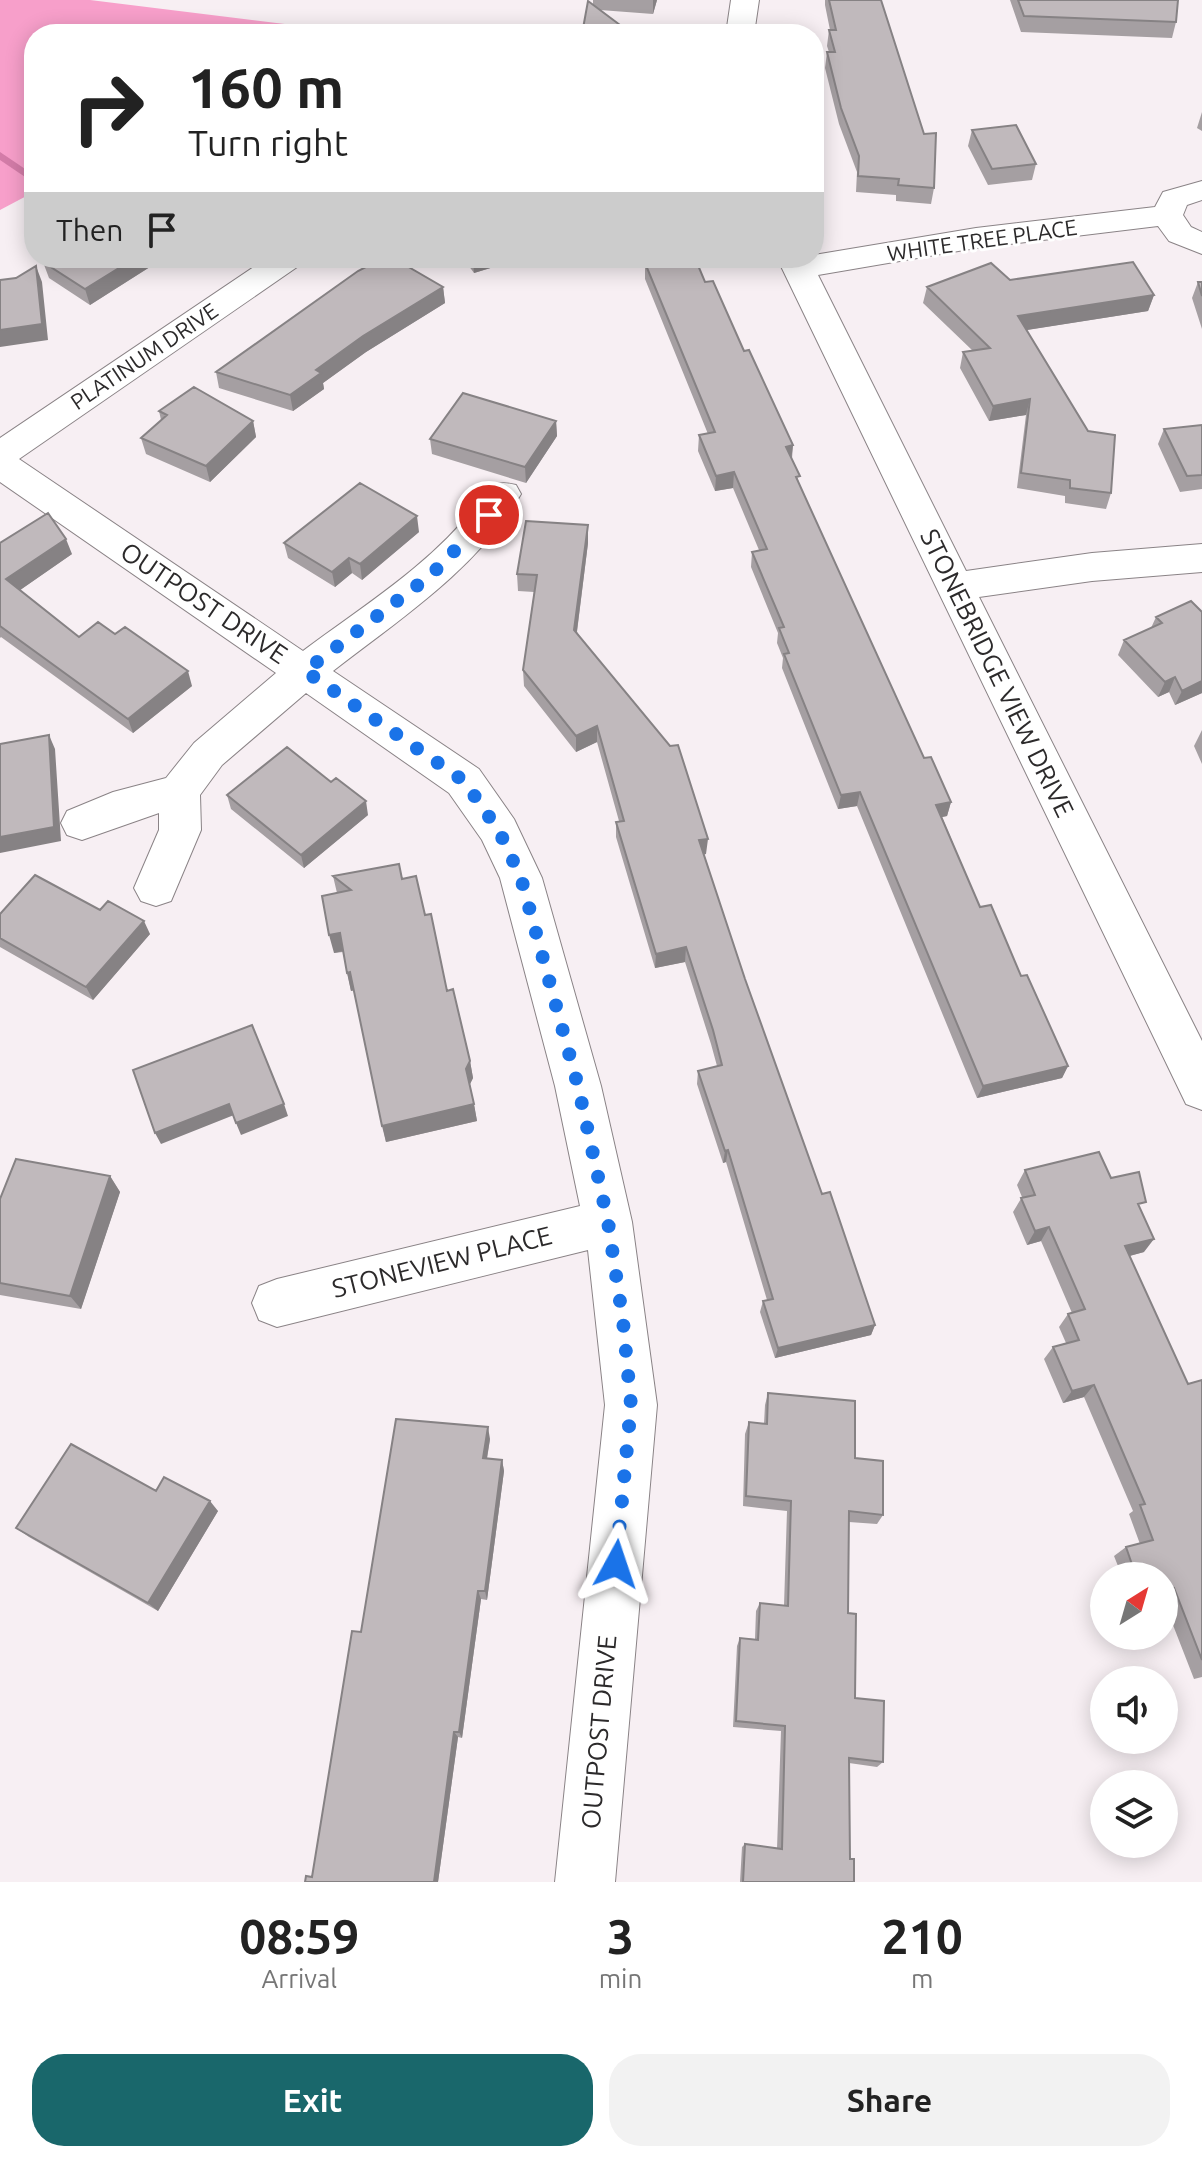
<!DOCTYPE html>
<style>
body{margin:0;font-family:Ubuntu,sans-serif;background:#f2f2f2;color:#222;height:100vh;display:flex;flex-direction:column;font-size:30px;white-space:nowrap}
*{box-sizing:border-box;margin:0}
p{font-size:26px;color:#767676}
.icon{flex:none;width:44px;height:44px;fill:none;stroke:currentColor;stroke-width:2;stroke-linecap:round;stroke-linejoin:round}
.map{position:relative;height:1882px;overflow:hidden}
.details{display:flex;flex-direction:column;background:#fff;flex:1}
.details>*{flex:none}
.hud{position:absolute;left:24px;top:24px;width:800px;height:244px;border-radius:32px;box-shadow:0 4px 20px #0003;background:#fff;color:#222;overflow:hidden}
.needle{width:52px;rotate:37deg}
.controls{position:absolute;left:1090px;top:1562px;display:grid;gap:16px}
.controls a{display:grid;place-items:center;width:88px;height:88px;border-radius:50%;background:#fff;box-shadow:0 4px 20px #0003;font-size:40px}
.pin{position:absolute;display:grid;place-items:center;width:68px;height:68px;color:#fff;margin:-34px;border:4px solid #fff;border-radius:50%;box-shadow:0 2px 8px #0007}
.me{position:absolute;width:88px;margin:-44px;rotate:5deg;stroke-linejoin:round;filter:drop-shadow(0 0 6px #0008)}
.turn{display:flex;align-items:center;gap:28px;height:168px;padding:0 32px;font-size:36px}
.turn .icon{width:104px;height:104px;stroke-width:2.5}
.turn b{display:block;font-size:56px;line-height:68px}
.then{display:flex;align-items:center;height:76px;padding:0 32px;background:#0003;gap:16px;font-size:30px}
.eta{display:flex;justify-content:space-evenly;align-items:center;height:136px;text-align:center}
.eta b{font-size:48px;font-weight:700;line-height:56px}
.action{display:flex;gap:16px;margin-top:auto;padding:16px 32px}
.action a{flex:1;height:92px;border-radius:32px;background:#19676b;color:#fff;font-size:32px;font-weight:700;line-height:92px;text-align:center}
.action a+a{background:#f2f2f2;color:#222}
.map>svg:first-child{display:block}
</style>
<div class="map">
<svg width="1202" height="1882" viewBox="0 0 1202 1882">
<rect width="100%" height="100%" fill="#f7eff3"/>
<path fill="#f79fca" d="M0 0H90L342 31 336 34H34V192L0 210Z"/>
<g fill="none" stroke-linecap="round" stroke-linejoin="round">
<path fill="#d37ca8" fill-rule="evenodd" d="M0 152 34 175V183L0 160Z"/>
<defs>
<path id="minor" d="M731 0H759L754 34H726Z
M1202 181V200L1187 205 1183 215 1191 227 1202 232V254L1169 241 1158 226 976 248 818 275 966 571 1092 553 1202 544V572L1092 581 979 597 1202 1041V1110L1186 1104 777 258H814V255L976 228 1155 207 1163 192Z
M267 258H305L300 265 19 459 303 651C363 606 432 564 477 504 490 487 494 479 516 485L521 494C477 569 400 619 333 671L479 769 514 819 542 878 601 1086 632 1222 657 1405 615 1882H555L605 1405 588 1250 277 1327 259 1320 252 1303 259 1286 277 1279 580 1206 555 1086 500 878 482 840 449 793 306 693 222 765 200 795 201 830 171 901 156 906 141 901 134 888 159 830V813L82 840 67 835 61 823 67 811 113 792 166 778 194 743 276 673 0 482V438Z"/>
</defs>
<use href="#minor" stroke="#8a8386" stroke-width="2"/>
<use href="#minor" fill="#fff" fill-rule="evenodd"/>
</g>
<path fill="#a59fa2" d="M593 0H657L653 14 600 10 593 5Z
M825 0H881L934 188 931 204 896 201V195L856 192 857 172 839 124 825 68 827 52H829L827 46 829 30H830L825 5Z
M1010 0H1178L1176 22 1172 38 1021 32Z
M1202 112V131L1197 128Z
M972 130 1036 164 1032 180 988 185 968 146Z
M50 258H164L90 305 49 278 43 262Z
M463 258H523L474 273Z
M645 263 705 282 744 351 793 445 792 459 799 483 924 758 951 802 947 816 942 817 980 907 1021 976 1068 1066 1062 1078 977 1098 857 806 838 809 782 668 783 658 777 643 778 633 751 567 752 552 759 550 733 488 715 491 698 451 699 435 708 434 645 279Z
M1010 280 1154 295 1148 311 1026 330 1111 493 1106 509 1065 503V496L1017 488 1026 415 989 421 960 368 963 352 973 351 923 303 927 287Z
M1198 282H1202V329L1192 298Z
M443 287 445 303 366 352 323 383 324 389 293 411 219 388 216 372Z
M159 411 253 421 256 437 210 482 146 454 141 438 161 420Z
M556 421 557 436 526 483 432 454 430 439Z
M1202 425V489L1180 492 1158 444 1164 429Z
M419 532 362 580 352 573 335 587 288 558 284 543Z
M0 543 72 554 20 590 79 637 115 634 192 686 133 733 1 637 0 638Z
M588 543 577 632 706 854H704L745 979 822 1194 875 1325 871 1335 775 1358 760 1312 763 1301 767 1300 726 1162 723 1163 697 1084 698 1071 717 1066 711 1044 685 962 655 968 616 837V822L619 821 597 742 576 752 524 686 523 670 534 592 518 591 517 574Z
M1191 601 1202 693 1175 705 1169 692 1158 697 1118 655 1124 640 1151 628 1156 617Z
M1202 730V764L1194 746Z
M227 795 368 815 304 868 231 809Z
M333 876 402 879 425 915 447 991 470 1061 473 1078 470 1084 477 1121 386 1142 354 990 351 991 343 952 334 953 337 893Z
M100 910 150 934 93 1000 0 947V914Z
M1025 1170 1111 1178 1140 1209 1144 1252 1129 1256 1188 1384 1202 1380V1677L1194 1679 1164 1602V1576H1122L1114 1556 1126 1547 1140 1544 1129 1514 1133 1511 1084 1397 1063 1403 1044 1359 1053 1347 1066 1343 1059 1327 1068 1314 1072 1313 1041 1241 1027 1245 1013 1212 1022 1197 1017 1185Z
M110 1176 120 1192 81 1309 0 1295V1199Z
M768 1393 855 1458 883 1515 877 1524 849 1522 848 1613 855 1698 883 1762 877 1767 849 1763 850 1859 854 1882H740L742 1847 745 1844 777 1849 781 1731 733 1727 737 1646 740 1638 755 1639 756 1611 760 1603 784 1606 787 1511 743 1506 745 1434 749 1422 764 1424 765 1405Z
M490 1439 487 1459 502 1460 504 1471 487 1600 481 1599 462 1738 458 1737 438 1882H305L312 1877 361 1632Z
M156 1491 218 1511 158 1611 29 1537 16 1528Z"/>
<path fill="#868284" d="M653 0H657L653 14Z
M135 258H164L90 305 85 289Z
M473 258H523L474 273Z
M36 266 42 282 48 340 0 347V330Z
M443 287 445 303 366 352 323 383 324 389 293 411 290 395 316 370 363 336Z
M1154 295 1148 311 1014 332 1018 316Z
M1030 399 1026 415 989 421 993 406Z
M253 421 256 437 210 482 206 466Z
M556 421 557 436 526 483 525 467Z
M793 445 791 461 786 447Z
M734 472 733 488 715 491 716 476Z
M417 516 419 532 362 580 360 564Z
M588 525V543L575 646 574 630Z
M66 539 72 554 13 595 6 579Z
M349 558 352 573 335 587 332 572Z
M188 671 192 686 133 733 128 719Z
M1175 677 1169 692 1158 697 1165 682Z
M1202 681V693L1175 705 1182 691Z
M597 726V742L576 752V736Z
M49 735 55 749 61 841 0 853V837Z
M860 792 857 806 838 809 841 795Z
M366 801 368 815 304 868 301 855Z
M951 802 947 816 932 819 936 805Z
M708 839 706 854 698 856 699 840Z
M144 921 150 934 93 1000 86 987Z
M340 933 344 951 334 953 329 935Z
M686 947 685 962 655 968 656 954Z
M350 972 355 990 351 991 347 973Z
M470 1061 473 1078 469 1086 466 1069Z
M1068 1066 1062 1078 977 1098 983 1086Z
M229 1104 234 1115 161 1144 155 1133Z
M284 1104 288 1116 241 1135 236 1123Z
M474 1104 477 1121 386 1142 382 1126Z
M728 1150 726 1162 723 1163 725 1151Z
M110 1176 120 1192 81 1309 70 1296Z
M1049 1227 1041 1241 1027 1245 1035 1231Z
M1154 1239 1144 1252 1115 1260 1125 1246Z
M875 1325 871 1335 775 1358 778 1348Z
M1094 1385 1084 1397 1063 1403 1072 1391Z
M488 1427 490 1439 485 1469 483 1458Z
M502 1460 504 1471 487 1600 485 1591Z
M210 1501 218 1511 158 1611 148 1603Z
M478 1591 481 1599 462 1738 459 1732Z
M454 1732 458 1737 438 1882H434Z"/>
<path fill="#c0b9bc" stroke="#868284" stroke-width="2" d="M829 0H881L924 134 936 133 934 188 898 185 899 179 858 176 859 156 841 108 827 52H835L829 30H836Z
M1018 0H1178L1176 22 1024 16Z
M588 1 632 34H582Z
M1016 125 1036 164 992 169 972 130Z
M50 258H135L85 289 43 262Z
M383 258H393L443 287 363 336 316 370 321 373 290 395 216 372 358 271Z
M674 258H695L705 282 713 281 744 351 749 350 793 445 786 447 800 476 796 477 924 758 931 757 951 802 936 805 980 907 991 905 1021 976 1027 975 1068 1066 983 1086 860 792 841 795 784 654 789 653 779 628 784 627 752 552 767 549 734 472 716 476 699 435 715 432 645 263Z
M1133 262 1154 295 1018 316 1088 431 1115 435 1111 493 1070 488V480L1021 473 1030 399 993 406 963 352 990 348 927 287 991 263 1010 280Z
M36 266 42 324 0 330V280L16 278Z
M1198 282H1202V296Z
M194 387 253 421 206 466 141 438 167 415 159 411Z
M463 393 556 421 525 467 430 439Z
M1202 425V475L1187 476 1164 429Z
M360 483 417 516 360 564 349 558 332 572 284 543Z
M48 513 66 539 6 579 79 637 98 622 115 634 125 627 188 671 128 719 0 626V543Z
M526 521 588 525 574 630 670 746 678 745 708 839 699 840 745 979 822 1194 830 1192 875 1325 778 1348 763 1301 773 1299 728 1150 725 1151 698 1071 722 1065 713 1030 686 947 656 954 616 822 624 821 597 726 576 736 523 670 537 575 517 574Z
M1191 601 1202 612V681L1182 691 1175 677 1165 682 1124 640 1162 623 1156 617Z
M49 735 54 827 0 837V744Z
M287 747 331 782 336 778 366 801 301 855 227 795Z
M399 864 402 879 416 876 425 915 431 914 447 991 453 989 470 1061 466 1069 474 1104 382 1126 350 972 347 973 340 933 329 935 322 896 351 890 333 876Z
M35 875 100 910 108 901 144 921 86 987 0 938V914Z
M252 1025 284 1104 236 1123 229 1104 155 1133 133 1070Z
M1099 1152 1111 1178 1139 1172 1146 1202 1138 1204 1154 1239 1125 1246 1188 1384 1202 1380V1660L1174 1588 1164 1590V1576H1136L1126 1547 1153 1540 1140 1505 1145 1504 1094 1385 1072 1391 1053 1347 1079 1340 1068 1314 1085 1309 1049 1227 1035 1231 1021 1198 1035 1195 1025 1170Z
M16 1159 110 1176 70 1296 0 1283V1199Z
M768 1393 855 1401V1458L883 1461V1515L849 1511 848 1613 856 1614 855 1698 884 1701 883 1762 849 1758 850 1859H854V1882H743L745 1844 782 1849 785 1726 736 1721 740 1638 758 1640 760 1603 788 1606 791 1501 746 1496 749 1422 767 1424Z
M396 1419 488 1427 483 1458 502 1460 485 1591H478L459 1732H454L434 1882H305L306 1876 312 1877 352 1631 361 1632Z
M71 1444 156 1491 164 1477 210 1501 148 1603 16 1528Z"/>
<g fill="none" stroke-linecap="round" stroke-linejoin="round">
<path stroke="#1a73e8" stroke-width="14" stroke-dasharray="0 25.2" d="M489 515 431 575 305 671 464 781 499 831 521 878 578 1086 608 1222 623 1321 631 1405 616 1564"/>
</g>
<g text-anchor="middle" stroke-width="6" stroke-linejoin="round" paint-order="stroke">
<g font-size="22" fill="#2c2a2b" stroke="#fff">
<text transform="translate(982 240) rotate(-8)" y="8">WHITE TREE PLACE</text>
<text transform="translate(144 356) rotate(-34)" y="8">PLATINUM DRIVE</text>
</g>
<g font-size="26" fill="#2c2a2b" stroke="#fff">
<text transform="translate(204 603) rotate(34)" y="9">OUTPOST DRIVE</text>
<text transform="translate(997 673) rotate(64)" y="9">STONEBRIDGE VIEW DRIVE</text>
<text transform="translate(442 1262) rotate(-14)" y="9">STONEVIEW PLACE</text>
<text transform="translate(599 1732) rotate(-85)" y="9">OUTPOST DRIVE</text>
</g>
</g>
</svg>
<div class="controls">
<a><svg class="needle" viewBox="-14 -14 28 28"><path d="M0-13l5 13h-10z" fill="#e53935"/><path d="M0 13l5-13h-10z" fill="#767676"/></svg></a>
<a><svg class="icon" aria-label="sound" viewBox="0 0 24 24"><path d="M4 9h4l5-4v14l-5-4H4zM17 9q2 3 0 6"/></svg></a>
<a><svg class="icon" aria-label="layers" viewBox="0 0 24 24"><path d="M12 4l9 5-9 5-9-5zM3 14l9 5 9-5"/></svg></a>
</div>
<div class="pin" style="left:489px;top:515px;background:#d93025"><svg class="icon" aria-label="arrive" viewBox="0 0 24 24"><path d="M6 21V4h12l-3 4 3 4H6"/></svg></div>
<svg class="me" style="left:616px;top:1564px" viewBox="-20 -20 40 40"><path d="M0-17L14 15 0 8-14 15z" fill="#1a73e8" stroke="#fff" stroke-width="4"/></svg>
<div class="hud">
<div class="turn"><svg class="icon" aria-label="right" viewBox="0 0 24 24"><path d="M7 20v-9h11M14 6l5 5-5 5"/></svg><div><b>160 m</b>Turn right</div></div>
<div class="then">Then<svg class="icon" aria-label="arrive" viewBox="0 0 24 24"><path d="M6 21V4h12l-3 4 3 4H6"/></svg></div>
</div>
</div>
<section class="details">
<div class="eta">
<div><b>08:59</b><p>Arrival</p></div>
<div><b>3</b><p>min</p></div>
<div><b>210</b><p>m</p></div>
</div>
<div class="action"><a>Exit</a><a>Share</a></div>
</section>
